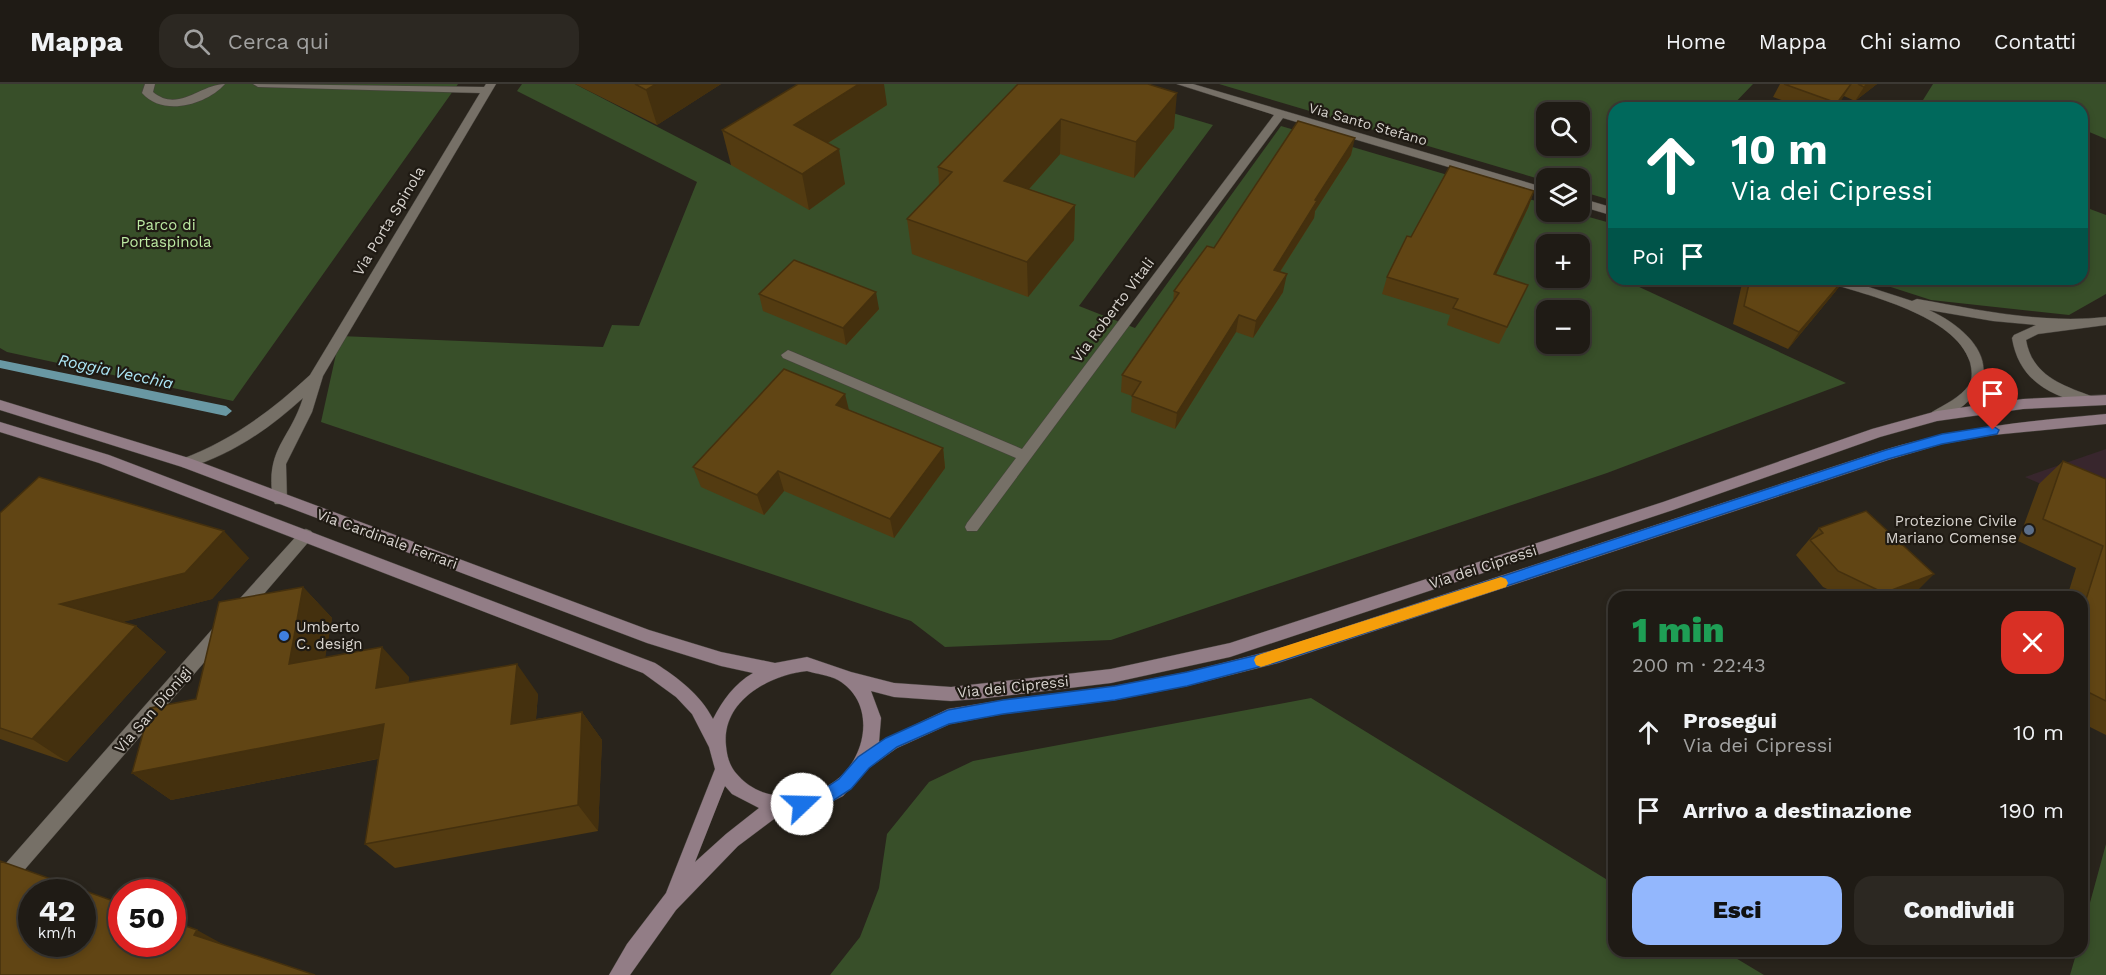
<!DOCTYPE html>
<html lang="it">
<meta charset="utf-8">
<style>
body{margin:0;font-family:"Work Sans",sans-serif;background:#2c2822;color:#f1f3f6;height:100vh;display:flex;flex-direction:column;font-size:22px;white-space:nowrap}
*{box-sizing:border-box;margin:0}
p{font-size:20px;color:#a1a1a0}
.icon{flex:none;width:33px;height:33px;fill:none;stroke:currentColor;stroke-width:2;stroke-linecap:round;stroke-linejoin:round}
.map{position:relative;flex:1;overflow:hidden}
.drawer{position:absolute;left:1608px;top:507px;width:480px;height:366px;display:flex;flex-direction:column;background:#1f1b15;border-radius:18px;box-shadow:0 3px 9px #0003,0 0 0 2px #3c3934}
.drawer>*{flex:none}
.guide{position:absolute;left:1608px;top:18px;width:480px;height:183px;border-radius:18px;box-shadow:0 3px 9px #0003,0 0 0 2px #3c3934;background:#00695c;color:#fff;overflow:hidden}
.controls{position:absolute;left:1536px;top:18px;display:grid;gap:12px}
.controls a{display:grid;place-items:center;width:54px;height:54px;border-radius:12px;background:#1f1b15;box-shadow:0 3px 9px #0003,0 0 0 2px #3c3934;font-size:30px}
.speed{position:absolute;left:18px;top:795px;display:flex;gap:12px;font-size:30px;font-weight:700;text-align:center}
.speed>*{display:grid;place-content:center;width:78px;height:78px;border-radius:50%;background:#1f1b15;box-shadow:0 3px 9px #0003,0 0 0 2px #3c3934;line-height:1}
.speed small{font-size:15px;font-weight:400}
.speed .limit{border:9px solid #d22;background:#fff;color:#111}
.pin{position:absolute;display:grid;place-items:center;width:51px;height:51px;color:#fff;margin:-62px -26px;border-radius:50% 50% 50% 0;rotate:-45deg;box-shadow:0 0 6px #0007}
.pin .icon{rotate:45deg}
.me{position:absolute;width:66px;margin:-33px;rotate:69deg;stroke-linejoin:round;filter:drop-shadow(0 0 4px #0008)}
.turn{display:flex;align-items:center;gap:21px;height:126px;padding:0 24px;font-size:27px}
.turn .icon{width:78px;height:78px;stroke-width:2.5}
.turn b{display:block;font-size:42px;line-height:51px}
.then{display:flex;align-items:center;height:57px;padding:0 24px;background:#0003;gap:12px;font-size:22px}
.round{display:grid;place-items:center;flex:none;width:63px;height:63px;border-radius:18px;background:#2c2822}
.head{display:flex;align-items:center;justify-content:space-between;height:102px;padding:0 24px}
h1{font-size:36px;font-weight:800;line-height:45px;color:#1e9e55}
.primary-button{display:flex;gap:12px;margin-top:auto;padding:12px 24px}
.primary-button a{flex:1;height:69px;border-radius:18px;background:#93b7fd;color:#111;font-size:24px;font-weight:800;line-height:69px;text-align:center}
.primary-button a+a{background:#2c2822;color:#f1f3f6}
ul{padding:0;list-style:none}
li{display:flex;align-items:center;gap:18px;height:78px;padding:0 24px}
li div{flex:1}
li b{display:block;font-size:22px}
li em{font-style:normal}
header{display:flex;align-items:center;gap:36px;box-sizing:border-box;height:84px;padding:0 30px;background:#1f1b15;border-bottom:2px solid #3c3934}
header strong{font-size:28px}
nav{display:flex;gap:33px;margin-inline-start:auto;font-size:21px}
.search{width:420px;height:54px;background:#2c2822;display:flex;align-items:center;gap:15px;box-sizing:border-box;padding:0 21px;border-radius:18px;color:#a1a1a0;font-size:22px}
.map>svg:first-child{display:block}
</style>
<header>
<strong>Mappa</strong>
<div class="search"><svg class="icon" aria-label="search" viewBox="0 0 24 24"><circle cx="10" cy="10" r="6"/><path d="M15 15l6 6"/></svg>Cerca qui</div>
<nav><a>Home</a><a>Mappa</a><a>Chi siamo</a><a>Contatti</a></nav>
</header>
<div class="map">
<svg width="2106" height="891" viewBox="0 0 2106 891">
<rect width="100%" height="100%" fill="#29241c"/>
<path fill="#38262d" d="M2106 365V429L2025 393Z"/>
<path fill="#384f29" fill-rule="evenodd" d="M0 0H458L233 317 7 268 0 264Z
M522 0H575L731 81 860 0H1075L1213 41 1079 222 1135 244 1281 42 1546 120V128H1571L1614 140V156L1607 187 1614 191V195H1622L1846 299 1607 389 1111 556 945 563 911 537 321 338 340 252 603 263 612 241 639 242 697 98 517 7ZM1546 160H1580V194H1546ZM1546 226H1580V260H1546Z
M1219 0H1753L1731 23 1732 24H1614V117L1580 107V94H1546V97ZM1580 28V62H1546V28Z
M1933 0H2106V55L2082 45V24H1918Z
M2082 122 2106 131V210L2069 231 1931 216 1866 195H2082Z
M1311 614 1614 800V867H1724L1764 891H830L860 853 879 804 887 750 929 698 973 677Z
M2106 760V891H2070L2077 867H2082V848Z"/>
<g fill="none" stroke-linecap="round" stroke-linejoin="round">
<path fill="#6998a3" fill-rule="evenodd" d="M0 276 226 322 232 327 226 332 0 284Z"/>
<defs>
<path id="street" d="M145 0H155L153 8C178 29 201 0 225 0 206 21 163 33 142 9Z
M253 0 484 3 486 0H496L323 292 312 328 286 380 287 416 285 420H275L273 416C265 364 289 358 303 314 269 345 231 371 187 384L182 383 180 379 182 375C232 356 270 328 310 291L480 9 258 3Z
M1177 0H1193L1546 104V112L1283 34 977 447H967L965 443 967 439 1016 374 783 274 781 271 788 266 793 268 1022 365 1274 31Z
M1580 114 1614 124V132L1580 122Z
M1824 195H1844L1912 217 1917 215C1979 226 2043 240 2106 233V241L2038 250 2026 256C2032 291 2061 301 2091 312L2093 316 2086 321C2048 310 2019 296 2012 254L2014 251 2036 241 1993 237 1929 226C1977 248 2011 292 1953 329 1946 333 1941 338 1932 336L1930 332 1932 328C1944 321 1961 313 1969 301 1973 294 1972 286 1970 278 1955 231 1867 211 1826 198Z
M306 445 311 447 314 451 311 455 245 532 239 534 233 532 231 527 233 522 301 447Z
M221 540 227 542 229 547 227 552 7 806 0 809V786L215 542Z"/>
<path id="secondary" d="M2106 311V321L2023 325 1937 337 1880 353 1673 426 1230 573 1111 599 978 615 951 617 894 613 871 607 881 634 879 658 948 625 1003 616 1115 602 1187 588 1278 565 1881 367C1955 344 2029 337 2106 330V340L1993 351 1942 360 1888 376 1278 579 1187 602 1115 616 1003 630 950 640 897 664 866 686 843 712 810 728 782 729 738 762 676 826 630 891H609L627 860 666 809 715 685 709 663 692 630 676 613 643 589 99 379 0 348V338L109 371 655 579C678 594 700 610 713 635 723 616 734 600 753 589L721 582 647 559 182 383 0 326V316L192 375 649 546 721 568 775 579 807 573 851 588 894 599 951 603 1111 585 1230 559 1663 418 1872 345 1937 327 2023 315ZM807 587C816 590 829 591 838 596 879 620 866 680 829 701 816 709 805 711 790 712 767 713 749 705 735 688 729 680 727 672 726 662 721 617 769 591 807 587ZM725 702 732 710 759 724 726 750 695 778Z"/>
</defs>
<use href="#street" stroke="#45413b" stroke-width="1"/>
<use href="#secondary" stroke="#45413b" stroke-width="1"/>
<use href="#street" fill="#767067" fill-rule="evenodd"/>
<use href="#secondary" fill="#927d86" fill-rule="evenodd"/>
</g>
<path fill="#533b11" d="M575 0H721L657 41Z
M1018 0 1174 44 1134 94 1060 70 1029 105 1075 121 1074 156 1028 213 912 170 907 135 939 101 938 83Z
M1780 0H1877L1855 17 1844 12 1835 24H1804L1773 13Z
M887 21 828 59 845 100 809 126 731 81 722 46Z
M1351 71 1315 127 1314 134 1280 188 1283 208 1253 254 1236 248 1175 345 1131 328 1132 312 1121 308 1122 291 1173 219 1174 207Z
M1534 107 1528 124 1496 190 1520 218 1499 260 1447 241 1450 231 1382 210 1387 193 1411 153Z
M1639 195H1657L1654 202Z
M1743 195H1845L1835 208 1788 265 1733 240Z
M759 210 879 225 846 261 763 227Z
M849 326 943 364 945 384 894 454 784 407 764 431 701 403 693 383Z
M2063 377 2106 395V651L2082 639V513H2067L2076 484 2018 457 2039 400Z
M0 429 249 474 212 515 122 538 136 542 166 568 67 678 0 655Z
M1819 444 1918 506 1898 513H1844L1823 503 1796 471Z
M303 503 332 534 325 573 409 593 408 599 538 610 536 635 582 628 602 656 598 747 395 784 365 760 378 675 171 716 132 689Z"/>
<path fill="#44300e" d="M656 0H721L657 41 646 6Z
M859 0H884L887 21 801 76 794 41Z
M1851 0 1844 12 1835 24H1834Z
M1867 0H1877L1855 17 1864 3Z
M1177 9 1174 44 1134 94 1136 58Z
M1061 35 1060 70 1005 132 1004 97Z
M1355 54 1351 71 1315 127 1314 134 1270 203 1274 186 1315 116Z
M839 65 845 100 809 126 802 90Z
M1534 107 1528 124 1488 207 1494 190Z
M1075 121 1074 156 1028 213 1027 178Z
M1287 190 1283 208 1253 254 1256 237Z
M1845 195 1835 208 1788 265 1799 248Z
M876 208 879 225 846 261 843 244Z
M1239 231 1236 248 1175 345 1177 329Z
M845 310 850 330 836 321Z
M943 364 945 384 894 454 890 435Z
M778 387 784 407 764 431 757 411Z
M224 447 249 474 212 515 92 546 60 520Z
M1934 490 1918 506 1898 513H1880L1884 509Z
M303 503 332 534 319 610 289 580Z
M136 542 166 568 67 678 32 655Z
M382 563 409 593 404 633 376 604Z
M517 580 538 610 533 668 511 640Z
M582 628 602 656 598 747 578 721Z
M384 640 411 668 171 716 132 689Z
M197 846 237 868 194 851Z"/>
<path fill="#614514" stroke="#44300e" stroke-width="1.5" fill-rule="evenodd" d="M635 0H656L646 6Z
M798 0H859L794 41 839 65 802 90 722 46Z
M1018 0H1148L1177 9 1136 58 1061 35 1004 97 1075 121 1027 178 907 135 952 88 938 83Z
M1784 0H1851L1837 19Z
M1858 0H1867L1864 3Z
M1298 37 1355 54 1315 116 1317 117 1274 186 1287 190 1256 237 1239 231 1177 329 1132 312 1141 298 1122 291 1179 209 1174 207 1207 162 1214 164Z
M1450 82 1534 107 1494 190 1528 201 1507 243 1453 224 1458 215 1387 193 1407 152 1411 153Z
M794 176 876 208 843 244 759 210Z
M1750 195H1844L1799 248 1744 222Z
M784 285 845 310 836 321 943 364 890 435 778 387 757 411 693 383Z
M2063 377 2106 395V617L2082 605V528L2103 462 2043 435Z
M39 393 224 447 185 489 60 520 136 542 32 655 0 644V429Z
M1866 427 1934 490 1884 509 1838 487 1810 456 1823 449 1819 444Z
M303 503 289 580 382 563 376 604 517 580 511 640 582 628 578 721 365 760 384 640 132 689 150 624 196 615 219 518Z
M0 777 122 820V860H172V837L197 846 194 851 315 891H0ZM32 808H82V860H32Z"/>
<path fill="#1a73e8" stroke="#114b97" stroke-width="1.5" d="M1993 342 1999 346 1997 350 1942 360 1888 375 1278 578 1187 602 1115 616 1003 630 949 640 897 663 869 684 851 705 831 718 802 728 796 725 794 720 796 715 821 707 839 695 858 673 886 654 948 626 1003 616 1115 602 1187 588 1278 566 1886 366 1942 350Z"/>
<path fill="#f59e0b" d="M1501 493 1506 495 1508 499 1506 503 1261 583 1256 581 1254 576 1256 572 1261 570Z"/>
<circle fill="#5c6f8a" stroke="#1f1a13" stroke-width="2" cx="2029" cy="446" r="6"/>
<circle fill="#3f7fe0" stroke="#1f1a13" stroke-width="2" cx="284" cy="552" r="6"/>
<g text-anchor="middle" stroke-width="4.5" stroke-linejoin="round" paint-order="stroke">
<g font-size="14" fill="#d8d4cf" stroke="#1f1a13">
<text transform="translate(1368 40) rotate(16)" y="5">Via Santo Stefano</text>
</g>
<g font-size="15" fill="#d8d4cf" stroke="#1f1a13">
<text transform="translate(389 137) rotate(-59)" y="5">Via Porta Spinola</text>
<text transform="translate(1113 226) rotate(-53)" y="5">Via Roberto Vitali</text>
<text transform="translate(387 455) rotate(20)" y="5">Via Cardinale Ferrari</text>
<text transform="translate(1483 483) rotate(-18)" y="5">Via dei Cipressi</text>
<text transform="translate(1013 603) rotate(-6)" y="5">Via dei Cipressi</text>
<text transform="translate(153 626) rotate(-49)" y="5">Via San Dionigi</text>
</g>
<g font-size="15" fill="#bdeaa3" stroke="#1f1a13">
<text x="166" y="146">Parco di<tspan x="166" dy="17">Portaspinola</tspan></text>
</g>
<g font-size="15" fill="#d8d4cf" stroke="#1f1a13" text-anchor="end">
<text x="2017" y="442">Protezione Civile<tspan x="2017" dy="17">Mariano Comense</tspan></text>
<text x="296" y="548" text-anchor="start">Umberto<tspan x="296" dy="17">C. design</tspan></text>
</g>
<g font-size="16" font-style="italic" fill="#ade7f7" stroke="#1f1a13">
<text transform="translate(116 287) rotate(12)" y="6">Roggia Vecchia</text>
</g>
</g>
</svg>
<div class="controls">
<a><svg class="icon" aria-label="search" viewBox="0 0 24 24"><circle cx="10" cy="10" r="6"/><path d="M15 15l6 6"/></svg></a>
<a><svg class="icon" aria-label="layers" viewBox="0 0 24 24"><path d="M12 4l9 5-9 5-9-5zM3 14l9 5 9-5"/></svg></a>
<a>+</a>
<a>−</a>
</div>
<div class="speed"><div>42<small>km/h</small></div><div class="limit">50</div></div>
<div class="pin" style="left:1993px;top:346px;background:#d93025"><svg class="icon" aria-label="arrive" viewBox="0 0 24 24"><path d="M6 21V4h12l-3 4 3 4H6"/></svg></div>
<svg class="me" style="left:802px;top:720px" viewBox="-20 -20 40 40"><circle r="19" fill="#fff"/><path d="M0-13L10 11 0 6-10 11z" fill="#1a73e8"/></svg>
<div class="guide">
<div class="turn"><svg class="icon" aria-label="ahead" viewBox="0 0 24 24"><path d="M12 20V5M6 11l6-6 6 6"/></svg><div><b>10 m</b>Via dei Cipressi</div></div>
<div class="then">Poi<svg class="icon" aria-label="arrive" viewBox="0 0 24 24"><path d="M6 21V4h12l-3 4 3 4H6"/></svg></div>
</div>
<section class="drawer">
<div class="head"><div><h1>1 min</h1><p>200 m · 22:43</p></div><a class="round" style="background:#d93025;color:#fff"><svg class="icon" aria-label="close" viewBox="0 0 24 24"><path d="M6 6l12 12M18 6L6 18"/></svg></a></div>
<ul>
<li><svg class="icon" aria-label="ahead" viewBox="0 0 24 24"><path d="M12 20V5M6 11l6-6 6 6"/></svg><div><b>Prosegui</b><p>Via dei Cipressi</p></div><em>10 m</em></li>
<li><svg class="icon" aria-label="arrive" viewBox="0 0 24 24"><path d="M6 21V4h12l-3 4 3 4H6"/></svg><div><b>Arrivo a destinazione</b></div><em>190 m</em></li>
</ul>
<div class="primary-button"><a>Esci</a><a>Condividi</a></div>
</section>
</div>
